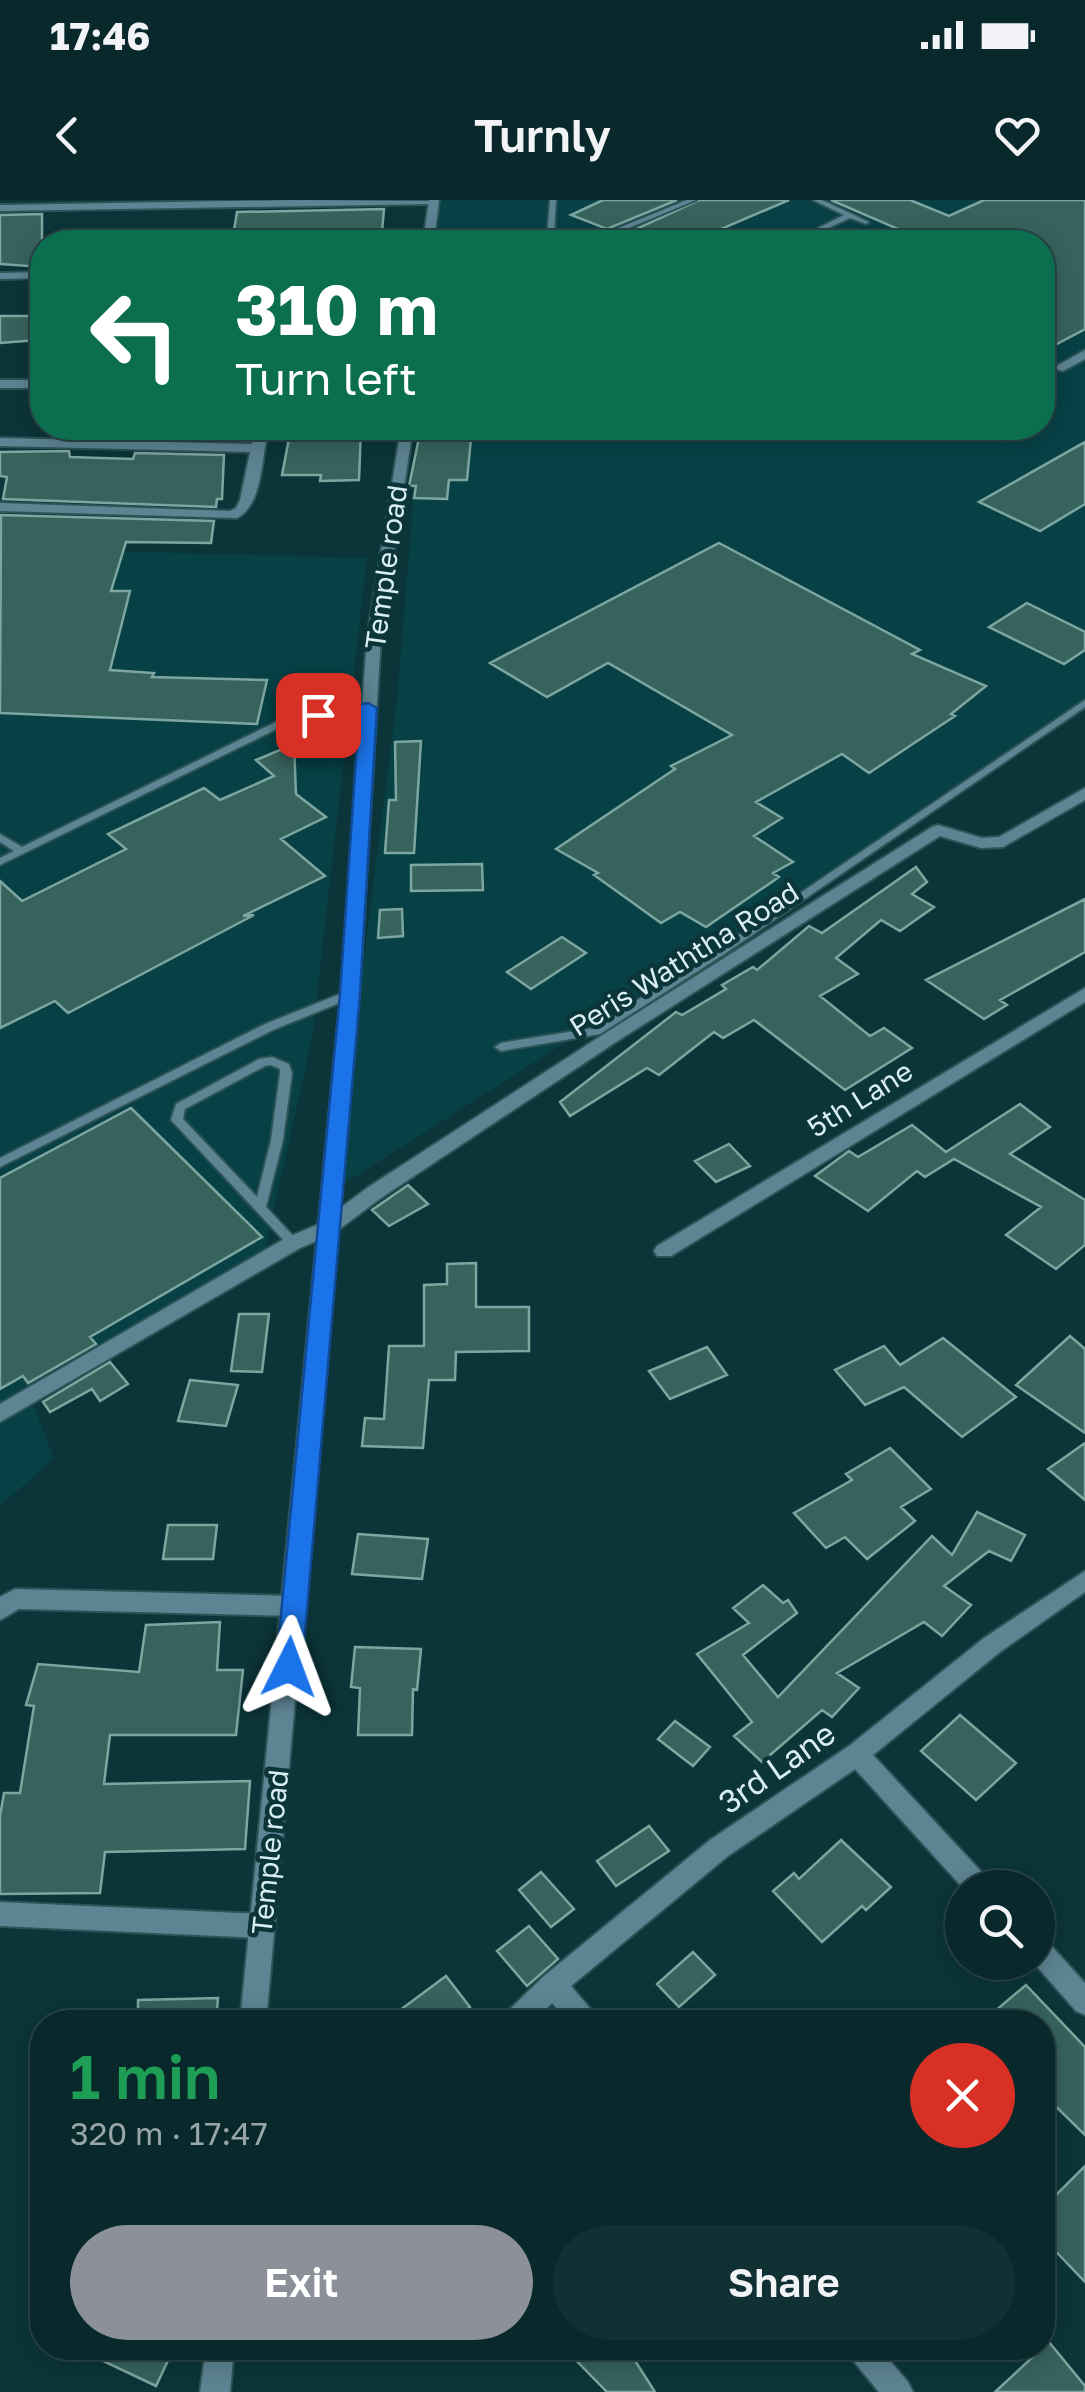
<!DOCTYPE html>
<meta charset="utf-8">
<style>
body{margin:0;font-family:"Golos Text",sans-serif;background:#113033;color:#f1f3f6;height:100vh;display:flex;flex-direction:column;font-size:38px;white-space:nowrap}
*{box-sizing:border-box;margin:0}
p{font-size:32px;color:#98a6a9}
.icon{flex:none;width:55px;height:55px;fill:none;stroke:currentColor;stroke-width:2;stroke-linecap:round;stroke-linejoin:round}
.map{position:relative;flex:1;overflow:hidden}
.panel{position:absolute;left:30px;top:1810px;width:1025px;height:350px;display:flex;flex-direction:column;background:#08282b;border-radius:40px;box-shadow:0 5px 25px #0003,0 0 0 2px #294447}
.panel>*{flex:none}
.guide{position:absolute;left:30px;top:30px;width:1025px;height:210px;border-radius:40px;box-shadow:0 5px 25px #0003,0 0 0 2px #294447;background:#0b6e4f;color:#fff;overflow:hidden}
.fabs{position:absolute;left:945px;top:1670px;display:grid;gap:20px}
.fabs a{display:grid;place-items:center;width:110px;height:110px;border-radius:50%;background:#08282b;box-shadow:0 5px 25px #0003,0 0 0 2px #294447;font-size:50px}
.pin{position:absolute;display:grid;place-items:center;width:85px;height:85px;color:#fff;margin:-42px;border-radius:20px;box-shadow:0 5px 15px #0006}
.me{position:absolute;width:110px;margin:-55px;rotate:3deg;stroke-linejoin:round;filter:drop-shadow(0 0 8px #0008)}
.turn{display:flex;align-items:center;gap:35px;height:210px;padding:0 40px;font-size:45px}
.turn .icon{width:130px;height:130px;stroke-width:2.5}
.turn b{display:block;font-size:70px;line-height:85px}
.round{display:grid;place-items:center;flex:none;width:105px;height:105px;border-radius:52px;background:#113033}
.headline{display:flex;align-items:center;justify-content:space-between;height:170px;padding:0 40px}
h1{font-size:60px;font-weight:600;line-height:75px;color:#1e9e55}
.button{display:flex;gap:20px;margin-top:auto;padding:20px 40px}
.button a{flex:1;height:115px;border-radius:60px;background:#8c9099;color:#fff;font-size:40px;font-weight:600;line-height:115px;text-align:center}
.button a+a{background:#113033;color:#f1f3f6}
.status{display:flex;justify-content:space-between;align-items:center;height:70px;padding:0 50px;background:#08282b;direction:ltr}
.status svg{height:28px;fill:currentColor}
header{display:flex;justify-content:space-between;align-items:center;height:130px;padding:0 40px;background:#08282b;font-size:45px;font-weight:600}
.map>svg:first-child{display:block}
</style>
<div class="status"><b>17:46</b><svg viewBox="0 0 49 12"><path d="M0 12V9h3v3zM5 12V6h3v6zM10 12V3h3v9zM15 12V0h3v12zM26 1h20v11H26zM47 4h2v5h-2z"/></svg></div>
<header><svg class="icon" aria-label="back" viewBox="0 0 24 24"><path d="M15 5l-7 7 7 7"/></svg>Turnly<svg class="icon" aria-label="heart" viewBox="0 0 24 24"><path d="M12 20l-8-8c-3-5 5-10 8-4 3-6 11-1 8 4z"/></svg></header>
<div class="map">
<svg width="1085" height="2192" viewBox="0 0 1085 2192">
<rect width="100%" height="100%" fill="#0b3539"/>
<path fill="#074146" d="M438 0H1085V511L334 990 397 500 419 228H1042V42H434Z
M0 348 367 358 312 838 265 1049 28 1191 54 1258 0 1306Z"/>
<path fill="#37635d" stroke="#7ea6a0" stroke-width="2.5" d="M603 0H677L607 29 571 15Z
M699 0H789L691 42H644L623 35Z
M831 0H910L949 16 984 0H1085V129L1042 152V42H928Z
M384 9 382 32H374L373 42H232L237 12Z
M42 14V67L0 64V15Z
M0 116H42L37 140 0 143Z
M144 228H229L227 240 141 238Z
M291 228H361L359 280 320 281 321 275H282Z
M421 228H472L467 280H449L447 299 414 298 416 286H409Z
M1085 242V304L1040 331 979 302Z
M69 251 70 257 133 259 135 253 224 255 222 299H217L216 307 3 299 7 277 0 276V252Z
M1 315 214 321 211 343 126 342 111 391H130L110 470 154 473 152 477 267 480 257 524 0 513Z
M719 343 920 450 912 454 986 486 951 514 955 516 869 573 842 554 756 602 782 618 754 636 793 662 773 673 779 677 706 727 680 712 661 723 594 675 598 673 556 649 675 569 671 566 732 535 608 463 547 497 490 463Z
M1027 403 1085 432V450L1064 464 989 427Z
M421 541 414 653H385L389 600H396L395 542Z
M294 544 296 594 326 617 281 639 325 676 243 716 254 715 68 813 55 801 0 828V681L22 701 126 649 108 634 204 588 220 600 274 576 256 560Z
M482 664 483 690 411 691V665Z
M916 667 927 682 912 694 934 707 900 731 881 720 836 758 858 774 820 796 870 836 884 828 912 848 845 890 754 820 723 838 714 832 659 875 647 868 570 916 560 902 676 812 682 815 726 789 722 785 753 767 757 770 809 726 822 733Z
M1085 699V752L1000 800 1007 805 984 819 926 780Z
M402 709 403 736 378 738 380 710Z
M562 737 586 753 531 789 507 772Z
M1020 904 1050 927 1010 954 1085 1000V1045L1056 1069 1006 1035 1041 1007 954 959 925 977 917 971 868 1011 815 976 849 951 858 957 912 925 946 952Z
M131 908 262 1037 90 1137 96 1144 28 1183 23 1176 0 1189V978Z
M729 944 750 966 716 982 695 961Z
M408 985 428 1004 389 1026 372 1010Z
M476 1063V1107H529V1151L456 1152 455 1180H429L423 1248 362 1246 365 1218 384 1219 389 1146H424V1085L447 1084V1064Z
M239 1114H269L262 1172 231 1171Z
M1070 1136 1085 1149V1233L1016 1185Z
M943 1138 1016 1197 962 1237 904 1187 865 1205 835 1170 884 1146 900 1165Z
M707 1147 727 1175 670 1199 649 1171Z
M110 1162 128 1184 100 1201 92 1189 50 1212 43 1202Z
M190 1180 238 1185 226 1226 178 1221Z
M1085 1243V1300L1048 1269Z
M890 1248 931 1289 901 1307 915 1321 867 1359 845 1337 826 1348 794 1313 852 1280 846 1274Z
M977 1312 1025 1335 1011 1361 989 1351 944 1386 971 1405 942 1436 924 1422 837 1473 859 1488 832 1517 822 1510 762 1562 734 1536 752 1522 697 1454 749 1423 733 1408 763 1385 783 1403 788 1400 797 1413 743 1455 778 1497 932 1336 952 1355Z
M168 1325H217L213 1359H163Z
M358 1334 428 1339 422 1379 352 1374Z
M220 1422 217 1470H243L236 1535H110L104 1584 250 1581 245 1649 105 1652 100 1693 0 1694V1616L4 1593H20L34 1506 26 1505 38 1464 139 1472 146 1425Z
M355 1447 421 1449 417 1490 413 1489 412 1535H358L360 1488 351 1487Z
M960 1515 1016 1563 976 1600 921 1551Z
M675 1521 710 1547 693 1566 658 1539Z
M649 1626 669 1651 616 1686 597 1661Z
M841 1640 891 1687 866 1710 862 1706 822 1742 773 1691 794 1673 799 1679Z
M541 1672 574 1709 551 1727 519 1690Z
M529 1726 558 1759 527 1786 497 1751Z
M693 1752 715 1775 679 1807 657 1784Z
M446 1776 470 1807 450 1822H384Z
M1026 1785 1085 1847V1935L1042 1893V1822H982Z
M218 1798 216 1822H138V1800Z
M1085 1966V2082L1042 2037V2009Z
M1049 2142 1085 2186V2192H995Z
M76 2148H174L156 2186Z
M564 2148H627L655 2192H607Z"/>
<g fill="none" stroke-linecap="round" stroke-linejoin="round">
<defs>
<path id="service" d="M550 0H556L554 36 604 34 687 0H696L605 38 514 42H476L480 40 547 37Z
M813 0H822L869 22 866 24 850 18 798 42H790L844 15Z
M1085 500V507L723 755 600 834 501 851 495 847 501 843 593 828 715 751Z
M368 506 373 509 371 511 287 524 0 665V658L14 651 0 642V634L22 647 282 519Z
M350 790 354 791 355 794 354 797 273 830 0 967V958L265 824Z
M272 857 289 864 292 873 283 940 266 1007 297 1040 299 1043 293 1048 289 1046 171 920 176 904 259 859ZM271 865 280 869V873L271 940 257 997 183 919 185 909 265 866Z"/>
<path id="minor" d="M292 0 439 1 434 4 0 11V5Z
M42 72V78L0 79V73Z
M1085 150V159L1063 171 1053 168Z
M0 180H42V188H0Z
M257 228H269C261 255 264 304 237 318L0 311V303L230 311 236 308 240 300 250 252 0 246V238L252 244Z
M1085 588V600L1003 647 981 648 940 636 619 840 381 998 333 1034 300 1048 0 1222V1204L286 1038 319 1024 367 988 607 832 932 627 938 625 982 638 999 637Z
M1085 788V802L671 1056H657L654 1051 657 1046Z
M1085 1371V1392L1000 1452 873 1555 989 1680 992 1688H963L855 1569 728 1656 571 1786 594 1813 598 1822H569L552 1803 533 1822H502L506 1813 544 1776 710 1640 849 1546 984 1438Z
M15 1389 293 1396 301 1399 304 1406 301 1413 293 1416 19 1409 0 1420V1397Z
M0 1702 263 1714 272 1718 276 1726 272 1734 263 1738 0 1726Z
M1038 1738 1047 1741 1085 1783V1815L1076 1811 1033 1762H1038Z
M847 2148H879L908 2182 913 2192H879L851 2158Z"/>
<path id="tertiary" d="M429 0H439L434 42H423Z
M401 228H413L381 438 359 794 266 1822H240L341 794 367 438Z
M206 2148H234L230 2192H200Z"/>
</defs>
<use href="#service" stroke="#2c5356" stroke-width="4"/>
<use href="#minor" stroke="#2c5356" stroke-width="4"/>
<use href="#tertiary" stroke="#2c5356" stroke-width="4"/>
<use href="#service" fill="#5d8493" fill-rule="evenodd"/>
<use href="#minor" fill="#5d8493" fill-rule="evenodd"/>
<use href="#tertiary" fill="#5d8493" fill-rule="evenodd"/>
</g>
<path fill="#1a73e8" stroke="#114b97" stroke-width="2.5" d="M368 503 377 508 360 794 302 1467 299 1475 289 1478 280 1475 276 1467 340 794 359 515 318 520 310 515 318 510Z"/>
<g text-anchor="middle" stroke-width="9" stroke-linejoin="round" paint-order="stroke">
<g font-size="28" fill="#d9eef1" stroke="#0b3539">
<text transform="translate(386 367) rotate(-82)" y="10">Temple road</text>
<text transform="translate(684 759) rotate(-32)" y="10">Peris Waththa Road</text>
<text transform="translate(860 899) rotate(-32)" y="10">5th Lane</text>
<text transform="translate(270 1652) rotate(-84)" y="10">Temple road</text>
</g>
<g font-size="32" fill="#d9eef1" stroke="#0b3539">
<text transform="translate(777 1568) rotate(-35)" y="11">3rd Lane</text>
</g>
</g>
</svg>
<div class="fabs">
<a><svg class="icon" aria-label="search" viewBox="0 0 24 24"><circle cx="10" cy="10" r="6"/><path d="M15 15l6 6"/></svg></a>
</div>
<div class="pin" style="left:318px;top:515px;background:#d93025"><svg class="icon" aria-label="arrive" viewBox="0 0 24 24"><path d="M6 21V4h12l-3 4 3 4H6"/></svg></div>
<svg class="me" style="left:289px;top:1467px" viewBox="-20 -20 40 40"><path d="M0-17L14 15 0 8-14 15z" fill="#1a73e8" stroke="#fff" stroke-width="4"/></svg>
<div class="guide">
<div class="turn"><svg class="icon" aria-label="left" viewBox="0 0 24 24"><path d="M17 20v-9H6M10 6l-5 5 5 5"/></svg><div><b>310 m</b>Turn left</div></div>
</div>
<section class="panel">
<div class="headline"><div><h1>1 min</h1><p>320 m · 17:47</p></div><a class="round" style="background:#d93025;color:#fff"><svg class="icon" aria-label="close" viewBox="0 0 24 24"><path d="M6 6l12 12M18 6L6 18"/></svg></a></div>
<div class="button"><a>Exit</a><a>Share</a></div>
</section>
</div>
